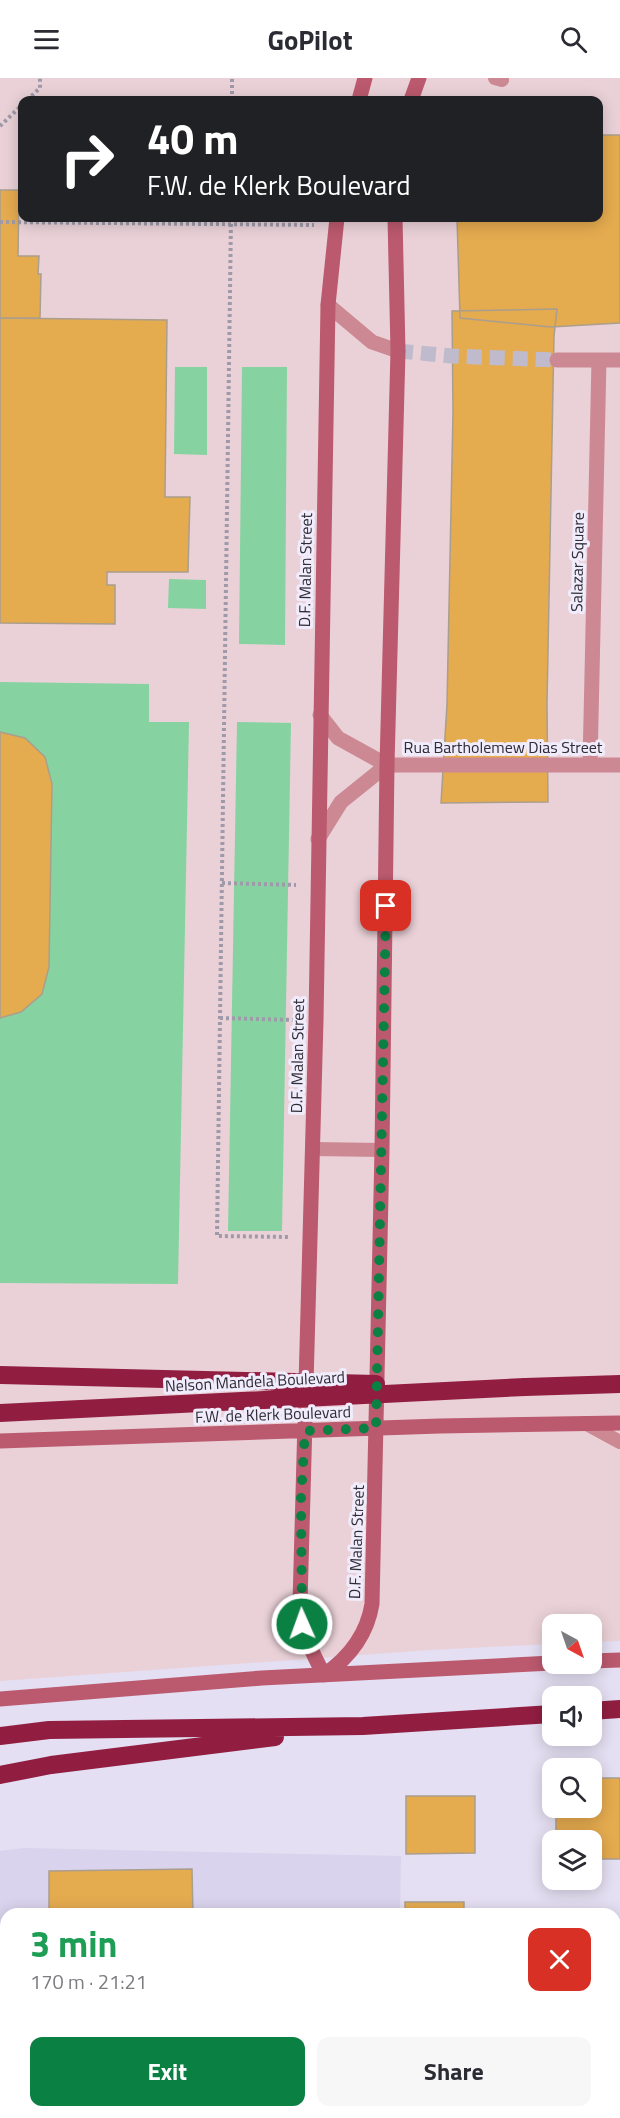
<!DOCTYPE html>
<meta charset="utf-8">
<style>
body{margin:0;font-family:"Titillium Web",sans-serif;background:#f7f7f7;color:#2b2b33;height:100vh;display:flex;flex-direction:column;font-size:22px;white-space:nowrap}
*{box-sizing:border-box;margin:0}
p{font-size:20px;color:#7c7c81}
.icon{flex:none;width:33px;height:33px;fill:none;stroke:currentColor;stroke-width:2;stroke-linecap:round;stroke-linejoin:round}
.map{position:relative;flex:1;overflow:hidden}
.side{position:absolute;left:0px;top:1830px;width:621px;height:210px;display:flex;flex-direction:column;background:#fff;border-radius:18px 18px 0 0;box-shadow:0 3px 15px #0003}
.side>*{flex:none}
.banner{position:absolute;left:18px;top:18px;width:585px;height:126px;border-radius:12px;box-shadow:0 3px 15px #0003;background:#202124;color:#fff;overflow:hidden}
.needle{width:39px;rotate:140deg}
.controls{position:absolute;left:542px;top:1536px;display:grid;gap:12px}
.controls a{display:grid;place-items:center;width:60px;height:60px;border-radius:12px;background:#fff;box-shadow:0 3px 15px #0003;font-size:30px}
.pin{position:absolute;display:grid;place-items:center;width:51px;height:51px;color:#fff;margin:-26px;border-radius:12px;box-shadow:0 3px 9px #0006}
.me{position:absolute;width:66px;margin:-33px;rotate:358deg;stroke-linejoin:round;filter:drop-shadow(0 0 4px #0008)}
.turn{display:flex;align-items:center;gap:21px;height:126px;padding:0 30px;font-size:27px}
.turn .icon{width:78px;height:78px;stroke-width:2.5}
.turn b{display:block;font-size:42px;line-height:51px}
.round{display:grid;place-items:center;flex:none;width:63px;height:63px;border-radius:12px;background:#f7f7f7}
.head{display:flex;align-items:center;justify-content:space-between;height:102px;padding:0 30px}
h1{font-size:36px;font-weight:700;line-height:45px;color:#1e9e55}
.action{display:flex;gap:12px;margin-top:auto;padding:12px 30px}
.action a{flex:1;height:69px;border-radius:12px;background:#0b8043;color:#fff;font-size:24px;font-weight:700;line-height:69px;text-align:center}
.action a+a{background:#f7f7f7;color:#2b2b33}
header{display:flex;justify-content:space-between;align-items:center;height:78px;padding:0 30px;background:#fff;font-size:27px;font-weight:700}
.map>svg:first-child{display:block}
</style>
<header><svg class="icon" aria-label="menu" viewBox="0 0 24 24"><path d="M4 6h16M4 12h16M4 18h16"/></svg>GoPilot<svg class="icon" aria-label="search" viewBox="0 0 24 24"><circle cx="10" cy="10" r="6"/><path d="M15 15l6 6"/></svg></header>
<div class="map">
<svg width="620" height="2040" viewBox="0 0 620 2040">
<rect width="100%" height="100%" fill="#e4dff2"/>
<path fill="#ead1d8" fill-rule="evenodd" d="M0 0H620V1563L591 1564V1546H552V1566L431 1572 0 1603ZM22 22H598V140H22Z"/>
<path fill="#dad3ed" d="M24 1770 401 1778 400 1836H6V2034H615V1927H620V2040H0V1773Z"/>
<path fill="#86d3a1" d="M175 289H207V377L174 376Z
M242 289H287L285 567 239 566Z
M169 501 206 502V531L168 530Z
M0 604 149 606V644H189L178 1206 0 1205Z
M237 644 291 645 282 1153H228Z"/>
<path fill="#e5ab4f" stroke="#aa9e8e" stroke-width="1.5" d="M598 57H620V245L551 249 460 240 457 140H598Z
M0 112H19L18 178H39L38 196H41L40 240H0Z
M557 231 554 258 547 626 548 724 441 725 447 626 453 334 452 233Z
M0 240 167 242 165 419H190L188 494H107V507H115V546L0 545Z
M0 654 25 660 45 679 52 706 49 889 42 916 21 934 0 940Z
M591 1700H620V1781H591V1762H556V1730H591Z
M406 1718H475V1775L406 1776Z
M192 1791 193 1836H49V1793Z
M405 1824H464V1836H405Z
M615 1858H620V1927H615Z"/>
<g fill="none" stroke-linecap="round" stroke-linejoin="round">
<path stroke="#c0bbcc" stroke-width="15" stroke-dasharray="15 8" stroke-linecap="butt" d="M398 273 452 278 557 282"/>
<path stroke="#9e9aa9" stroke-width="4" stroke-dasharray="3 3" stroke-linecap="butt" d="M27 22 40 10V0
M232 22V0
M0 48 22 27
M231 140 217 1158 289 1159
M0 144 314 147
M222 805 296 807
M220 940 294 942"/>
<path stroke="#cc8893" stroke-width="14" d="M495 0 502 2
M313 1071 382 1072
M585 1345 620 1364
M615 1965 620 1966
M0 1970 6 1973
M78 2040 81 2034"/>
<path stroke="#cc8893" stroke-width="15" d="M328 227 372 264 398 273
M557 282H620
M320 637 338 660 387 687H620
M590 686 599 282
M318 761 341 724 387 687"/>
<path stroke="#bb596e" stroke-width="15" d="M359 22 365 0
M411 22 419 0
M0 1363 440 1348 620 1345
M591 1583 620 1582
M324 1597C350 1579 367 1557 372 1526L382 1072 387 687 398 273 395 140
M324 1597C311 1573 302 1553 300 1525L316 942 328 227 337 140
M0 1621 262 1600 552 1585"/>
<path stroke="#911e41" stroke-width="18" d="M525 1309 620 1306
M591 1633 620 1631
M0 1658 49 1652 363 1648 552 1636
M0 1697 51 1687 275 1659"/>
<path stroke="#911e41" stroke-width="18" d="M0 1297 376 1306
M0 1335 525 1309"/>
</g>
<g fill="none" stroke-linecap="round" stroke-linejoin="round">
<path stroke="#0b8043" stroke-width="10" stroke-dasharray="0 18" d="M302 1546 301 1420 305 1353 376 1350 386 828"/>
</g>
<g text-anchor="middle" stroke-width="6" stroke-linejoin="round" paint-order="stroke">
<g font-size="16" fill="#2e2c34" stroke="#f1ecfc">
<text transform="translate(577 484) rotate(-89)" y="6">Salazar Square</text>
<text transform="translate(305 492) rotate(-89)" y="6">D.F. Malan Street</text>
<text x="503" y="675">Rua Bartholemew Dias Street</text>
<text transform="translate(297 978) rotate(-89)" y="6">D.F. Malan Street</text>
<text transform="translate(255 1303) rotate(-3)" y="6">Nelson Mandela Boulevard</text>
<text transform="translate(273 1336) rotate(-2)" y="6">F.W. de Klerk Boulevard</text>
<text transform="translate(356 1464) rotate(-88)" y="6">D.F. Malan Street</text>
</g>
</g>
</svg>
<div class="controls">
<a><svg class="needle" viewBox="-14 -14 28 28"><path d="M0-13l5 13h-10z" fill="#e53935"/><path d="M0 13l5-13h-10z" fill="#7c7c81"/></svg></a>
<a><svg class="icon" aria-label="sound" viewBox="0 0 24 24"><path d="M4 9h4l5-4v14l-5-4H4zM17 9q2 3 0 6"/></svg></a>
<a><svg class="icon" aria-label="search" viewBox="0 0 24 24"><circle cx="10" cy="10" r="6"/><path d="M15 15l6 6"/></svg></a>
<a><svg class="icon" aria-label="layers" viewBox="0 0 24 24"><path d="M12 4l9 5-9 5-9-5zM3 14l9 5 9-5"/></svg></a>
</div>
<div class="pin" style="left:386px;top:828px;background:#d93025"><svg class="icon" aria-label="arrive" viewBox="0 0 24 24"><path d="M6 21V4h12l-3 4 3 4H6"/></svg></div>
<svg class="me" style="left:302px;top:1546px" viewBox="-20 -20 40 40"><circle r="17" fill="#0b8043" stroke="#fff" stroke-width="3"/><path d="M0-11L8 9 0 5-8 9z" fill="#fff"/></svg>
<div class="banner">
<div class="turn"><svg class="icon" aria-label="right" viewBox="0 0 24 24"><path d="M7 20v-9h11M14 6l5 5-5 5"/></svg><div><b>40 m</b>F.W. de Klerk Boulevard</div></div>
</div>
<section class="side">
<div class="head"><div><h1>3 min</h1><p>170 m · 21:21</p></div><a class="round" style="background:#d93025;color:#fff"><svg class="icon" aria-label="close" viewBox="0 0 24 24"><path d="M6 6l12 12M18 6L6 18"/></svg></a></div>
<div class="action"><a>Exit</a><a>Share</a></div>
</section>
</div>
